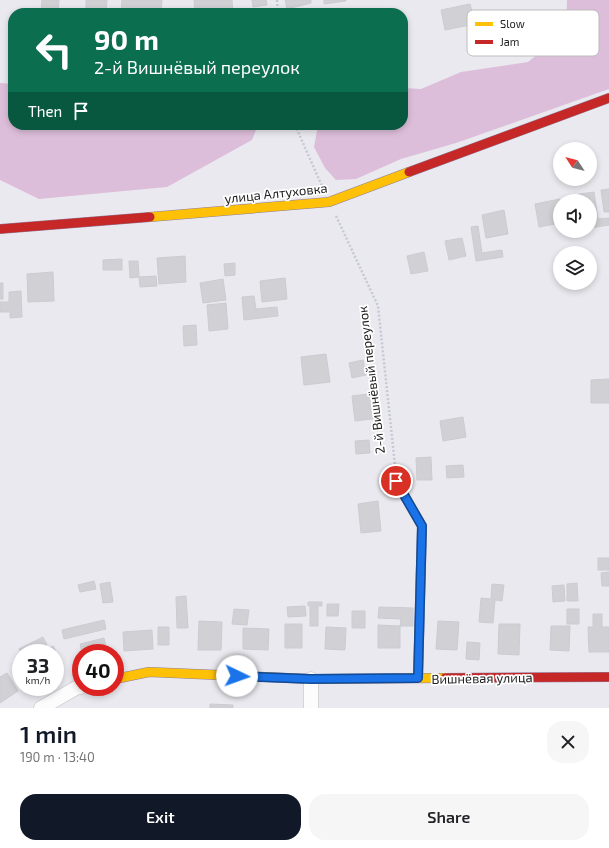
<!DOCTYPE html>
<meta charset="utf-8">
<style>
body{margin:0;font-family:"Exo 2",sans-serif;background:#f6f6f6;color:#202124;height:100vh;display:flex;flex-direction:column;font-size:15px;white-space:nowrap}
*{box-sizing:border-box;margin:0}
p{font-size:13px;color:#757577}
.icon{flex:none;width:22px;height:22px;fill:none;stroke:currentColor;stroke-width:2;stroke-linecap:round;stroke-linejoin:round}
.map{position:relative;height:708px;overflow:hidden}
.details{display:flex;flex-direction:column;background:#fff;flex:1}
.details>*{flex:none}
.banner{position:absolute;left:8px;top:8px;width:400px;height:122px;border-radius:16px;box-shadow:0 2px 6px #0003;background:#0b6e4f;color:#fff;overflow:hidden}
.needle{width:26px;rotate:306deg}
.tools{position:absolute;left:553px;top:142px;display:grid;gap:8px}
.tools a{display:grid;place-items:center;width:44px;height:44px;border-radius:50%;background:#fff;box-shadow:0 2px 6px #0003;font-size:20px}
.speed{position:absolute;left:12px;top:644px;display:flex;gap:8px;font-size:20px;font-weight:700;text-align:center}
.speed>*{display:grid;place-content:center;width:52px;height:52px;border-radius:50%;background:#fff;box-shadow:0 2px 6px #0003;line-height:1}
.speed small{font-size:10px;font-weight:400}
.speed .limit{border:6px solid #d22;background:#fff;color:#111}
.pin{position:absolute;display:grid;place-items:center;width:34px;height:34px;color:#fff;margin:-17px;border:2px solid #fff;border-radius:50%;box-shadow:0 1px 4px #0007}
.me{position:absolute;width:44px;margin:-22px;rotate:93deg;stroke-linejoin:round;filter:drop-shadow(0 0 3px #0008)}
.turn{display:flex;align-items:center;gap:14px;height:84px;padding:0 20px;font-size:18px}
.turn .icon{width:52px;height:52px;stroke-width:2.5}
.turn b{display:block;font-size:28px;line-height:34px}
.then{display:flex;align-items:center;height:38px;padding:0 20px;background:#0003;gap:8px;font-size:15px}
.round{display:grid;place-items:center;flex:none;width:42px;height:42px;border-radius:16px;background:#f6f6f6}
.summary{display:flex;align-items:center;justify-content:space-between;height:68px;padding:0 20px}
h1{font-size:24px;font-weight:600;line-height:30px;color:#111827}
.primary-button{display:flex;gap:8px;margin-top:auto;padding:8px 20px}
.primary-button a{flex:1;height:46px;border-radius:16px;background:#111827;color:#fff;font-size:16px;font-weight:600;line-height:46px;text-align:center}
.primary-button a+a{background:#f6f6f6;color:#202124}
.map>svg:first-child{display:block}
</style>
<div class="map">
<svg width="609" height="708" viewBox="0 0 609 708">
<rect width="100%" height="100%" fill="#eae9ef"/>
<path fill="#ddbeda" d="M567 0H609V89L456 143 401 159 356 179 336 180 325 168 314 147 318 125H403V88L421 89 461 72 528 62 566 31Z
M0 83 13 84V125H258L252 140 167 187 39 199 0 180Z"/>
<path fill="#d1d1d5" stroke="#cbcbd2" d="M42 0H59L58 13H41Z
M86 0H107L106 13H86Z
M122 0H162L161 13H121Z
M194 0H232L233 13H195Z
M252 0H266L267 5 253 7Z
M285 0H311V3L287 9Z
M324 0H346V1L324 4Z
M470 4 475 24 445 30 441 10Z
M609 189V212H604L601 190Z
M594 192 598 219 609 218V225L590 228V201H580L579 194Z
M560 199V223L539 227 535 204Z
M504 210 508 234 486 238 482 215Z
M478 226 482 253 502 250 503 257 476 261 471 227Z
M462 238 466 256 449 260 445 241Z
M424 252 428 271 411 274 407 256Z
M185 256 186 282 159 284 157 258Z
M122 259V270H103V260Z
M129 261H138L139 277 130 278Z
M235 263V275L225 276 224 264Z
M53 272 54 301 28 302 27 274Z
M156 276 157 286 140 287 139 277Z
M285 278 287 299 262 302 260 281Z
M223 279 226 300 203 303 200 283Z
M0 283H3V299H0Z
M21 291 22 317 10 318V312H0V302H9V292Z
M254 296 256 309 277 307 278 316 244 320 242 297Z
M226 303 228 329 209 331 207 305Z
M196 325 197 345 184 346 183 326Z
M326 354 330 382 304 385 301 357Z
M363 360 366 375 352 378 349 363Z
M609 379V403H591V380Z
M377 393 380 418 355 421 352 396Z
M463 417 466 437 443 441 440 421Z
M369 440 370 453 356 454 355 441Z
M431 457 432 480H417L416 458Z
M463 465 464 477 447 478 446 466Z
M378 501 381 531 361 533 358 504Z
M598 558H609V570H598Z
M609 572V586H602L601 573Z
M94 581 96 589 80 592 78 585Z
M110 582 113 602 103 603 100 584Z
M577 583 578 601H567V584Z
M492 584 504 585 502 601 495 600 493 623 479 622 481 598 491 599Z
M564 585 565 601 553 602 552 586Z
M186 596 188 628H177L176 597Z
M308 602H322V606H308Z
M327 604H339L338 616H327Z
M305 606 306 616 288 617 287 607Z
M310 607H318V626H310Z
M379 607 413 608V626H400L401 619 378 618Z
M234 609 249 610 247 625 232 624Z
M567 609H579V624H567Z
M352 611H365V628H352Z
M593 614H602V627H609V652H589L588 627H593Z
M104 620 106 629 64 639 62 630Z
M199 621 222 622 221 650H198Z
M438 621 459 622 457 650 436 649Z
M285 624H302V648H285Z
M499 624H520L519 655 498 654Z
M378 625 400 626V648H378Z
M551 626H570L569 651 550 650Z
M158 627H169V645H158Z
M326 627 346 628 345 650 325 649Z
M243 628 269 629 268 650 243 649Z
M152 630 153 649 124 651 123 632Z
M43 637 47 645 31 653H21L19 649Z
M104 638 107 653H82L80 644Z
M467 642 480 643 479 660 466 659Z
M53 646 63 664 55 669V653H41Z
M7 673 18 691 0 703V677Z
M210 704 233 705V708H210Z"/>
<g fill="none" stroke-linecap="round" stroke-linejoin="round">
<defs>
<path id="street" d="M41 708 76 688 81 687
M311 708V679"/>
<path id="slow" d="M150 217 329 202 409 172
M396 481 422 526 418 678
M115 679 149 672 311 679 445 678"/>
<path id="jam" d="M409 172 609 98
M0 229 150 217
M445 678 609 677"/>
</defs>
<use href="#street" stroke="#c0c0c2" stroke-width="15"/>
<use href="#slow" stroke="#8e7f9b" stroke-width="10"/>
<use href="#jam" stroke="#8e7f9b" stroke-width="10"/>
<path stroke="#c4cad4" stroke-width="2.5" stroke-dasharray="2 2" stroke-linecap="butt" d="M277 0 278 13
M295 125 322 186
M336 216 378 306 395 465"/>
<use href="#street" stroke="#fcfcfd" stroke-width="14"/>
<use href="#slow" stroke="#ffc107" stroke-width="9"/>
<use href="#jam" stroke="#c62828" stroke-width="9"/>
</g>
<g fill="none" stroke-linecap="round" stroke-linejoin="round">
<defs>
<path id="route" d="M237 676 311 679 418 678 422 526 396 481"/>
</defs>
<use href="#route" stroke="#114b97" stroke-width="10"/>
<use href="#route" stroke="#1a73e8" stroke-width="7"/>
</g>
<g text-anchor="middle" stroke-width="3.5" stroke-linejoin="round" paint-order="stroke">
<g font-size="13" fill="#212121" stroke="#fff">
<text transform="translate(276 193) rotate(-6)" y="5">улица Алтуховка</text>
<text transform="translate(371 380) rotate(-97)" y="5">2-й Вишнёвый переулок</text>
<text transform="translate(482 678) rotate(-1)" y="5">Вишнёвая улица</text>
</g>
</g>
<rect x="467" y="10" width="132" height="46" rx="6" fill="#fff" stroke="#bcbcbc" stroke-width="1"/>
<rect x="475" y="22" width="18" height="4" fill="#ffc107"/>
<rect x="475" y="40" width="18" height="4" fill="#c62828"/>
<g font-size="11" fill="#212121">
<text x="500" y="28">Slow</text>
<text x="500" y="46">Jam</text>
</g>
</svg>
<div class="tools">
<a><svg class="needle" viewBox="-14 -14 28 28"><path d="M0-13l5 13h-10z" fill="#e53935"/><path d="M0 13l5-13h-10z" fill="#757577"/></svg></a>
<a><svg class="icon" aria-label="sound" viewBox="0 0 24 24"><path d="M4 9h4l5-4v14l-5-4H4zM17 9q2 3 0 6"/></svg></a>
<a><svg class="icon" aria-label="layers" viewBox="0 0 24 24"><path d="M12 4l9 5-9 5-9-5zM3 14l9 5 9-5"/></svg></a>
</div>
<div class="speed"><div>33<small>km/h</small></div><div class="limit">40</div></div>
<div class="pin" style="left:396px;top:481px;background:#d93025"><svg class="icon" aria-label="arrive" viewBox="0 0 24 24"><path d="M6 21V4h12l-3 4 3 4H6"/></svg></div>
<svg class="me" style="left:237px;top:676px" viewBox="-20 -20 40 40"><circle r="19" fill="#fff"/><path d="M0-13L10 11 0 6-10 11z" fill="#1a73e8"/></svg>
<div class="banner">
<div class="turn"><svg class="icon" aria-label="left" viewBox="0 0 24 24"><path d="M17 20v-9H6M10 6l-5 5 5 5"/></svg><div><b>90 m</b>2-й Вишнёвый переулок</div></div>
<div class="then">Then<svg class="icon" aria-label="arrive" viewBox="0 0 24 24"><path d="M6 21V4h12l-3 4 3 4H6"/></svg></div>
</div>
</div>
<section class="details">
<div class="summary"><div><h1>1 min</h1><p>190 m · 13:40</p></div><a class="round"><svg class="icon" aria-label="close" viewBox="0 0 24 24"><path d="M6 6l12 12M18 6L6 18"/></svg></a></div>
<div class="primary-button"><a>Exit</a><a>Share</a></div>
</section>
